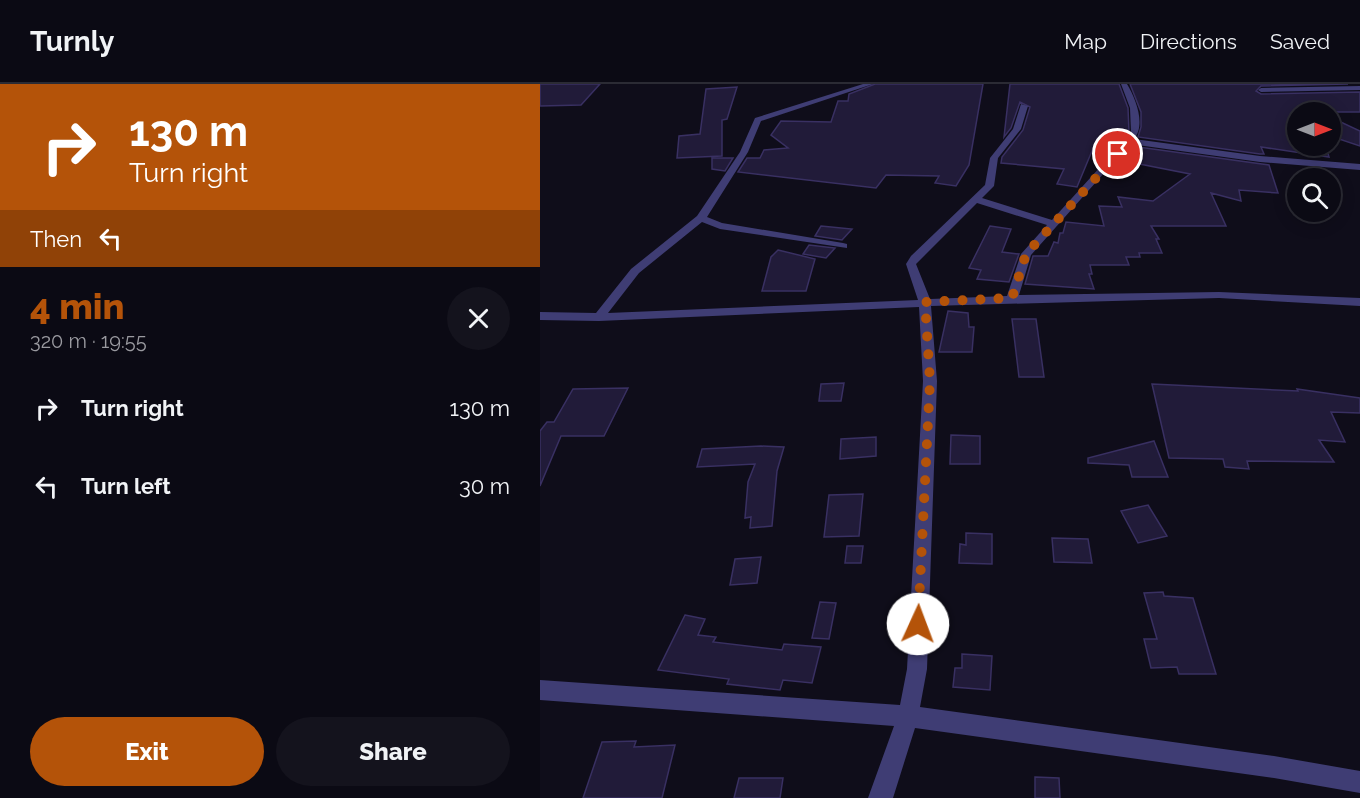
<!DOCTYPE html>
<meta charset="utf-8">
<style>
body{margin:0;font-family:Raleway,sans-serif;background:#14131d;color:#f1f3f6;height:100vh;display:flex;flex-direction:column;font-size:22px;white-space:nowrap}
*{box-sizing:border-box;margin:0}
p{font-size:20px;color:#9a9aa0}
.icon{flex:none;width:33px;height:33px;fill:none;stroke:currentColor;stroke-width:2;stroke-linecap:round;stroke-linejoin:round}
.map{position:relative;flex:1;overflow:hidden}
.side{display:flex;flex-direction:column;background:#0b0a14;width:540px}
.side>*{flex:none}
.banner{background:#b45309;color:#fff;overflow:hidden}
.needle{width:39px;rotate:90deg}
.buttons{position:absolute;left:747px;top:18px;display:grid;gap:12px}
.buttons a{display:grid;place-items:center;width:54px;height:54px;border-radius:50%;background:#0b0a14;box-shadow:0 3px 15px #0003,0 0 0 2px #2b2b34;font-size:30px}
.pin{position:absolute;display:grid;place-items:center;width:51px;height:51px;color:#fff;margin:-26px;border:3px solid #fff;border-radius:50%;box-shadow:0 2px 6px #0007}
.me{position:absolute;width:66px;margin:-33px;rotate:2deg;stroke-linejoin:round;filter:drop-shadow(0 0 4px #0008)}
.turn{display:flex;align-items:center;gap:21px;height:126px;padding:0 30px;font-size:27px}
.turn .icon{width:78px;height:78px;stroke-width:2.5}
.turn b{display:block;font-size:42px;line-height:51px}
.then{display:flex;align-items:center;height:57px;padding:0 30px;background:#0003;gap:12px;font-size:22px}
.round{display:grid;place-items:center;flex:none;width:63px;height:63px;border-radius:32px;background:#14131d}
.head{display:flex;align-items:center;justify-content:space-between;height:102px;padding:0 30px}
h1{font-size:36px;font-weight:800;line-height:45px;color:#b45309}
.cta{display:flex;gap:12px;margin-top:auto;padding:12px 30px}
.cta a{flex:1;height:69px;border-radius:36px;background:#b45309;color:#fff;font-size:24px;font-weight:800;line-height:69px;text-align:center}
.cta a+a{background:#14131d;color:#f1f3f6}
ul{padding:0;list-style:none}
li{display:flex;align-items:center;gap:18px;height:78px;padding:0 30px}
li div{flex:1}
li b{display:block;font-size:22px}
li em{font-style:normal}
header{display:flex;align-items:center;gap:36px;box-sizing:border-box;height:84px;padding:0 30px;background:#0b0a14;border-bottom:2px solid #2b2b34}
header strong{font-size:28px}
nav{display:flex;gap:33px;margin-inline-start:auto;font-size:21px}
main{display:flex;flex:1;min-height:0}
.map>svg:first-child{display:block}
</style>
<header>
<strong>Turnly</strong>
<nav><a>Map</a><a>Directions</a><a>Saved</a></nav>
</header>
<main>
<section class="side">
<div class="banner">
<div class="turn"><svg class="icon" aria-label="right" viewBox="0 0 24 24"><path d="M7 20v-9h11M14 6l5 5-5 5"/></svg><div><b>130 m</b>Turn right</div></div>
<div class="then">Then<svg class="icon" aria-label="left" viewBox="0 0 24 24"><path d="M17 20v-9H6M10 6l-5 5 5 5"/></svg></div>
</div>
<div class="head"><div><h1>4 min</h1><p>320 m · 19:55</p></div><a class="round"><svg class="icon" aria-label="close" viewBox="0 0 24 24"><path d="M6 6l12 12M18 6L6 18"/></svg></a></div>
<ul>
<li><svg class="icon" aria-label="right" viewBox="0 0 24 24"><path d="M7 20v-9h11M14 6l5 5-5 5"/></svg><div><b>Turn right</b></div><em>130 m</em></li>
<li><svg class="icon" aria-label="left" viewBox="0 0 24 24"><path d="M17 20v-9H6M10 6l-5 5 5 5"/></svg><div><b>Turn left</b></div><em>30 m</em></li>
</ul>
<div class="cta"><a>Exit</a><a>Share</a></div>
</section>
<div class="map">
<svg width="820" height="714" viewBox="0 0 820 714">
<rect width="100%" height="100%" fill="#0f0d1a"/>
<path fill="#211b39" stroke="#393062" stroke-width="1.5" d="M0 0H60L41 21 0 22Z
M335 0H443L429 81 416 102 395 99 399 92 346 91 336 104 198 88 207 74H220L224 66 248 64 231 51 241 37 291 38 298 17H308L309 10Z
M470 0H579L588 24 589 48 566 73H563L557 55 537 103 517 100 524 85 461 79 462 73 483 46 490 23 480 18 471 44 464 53Z
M590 0H808L721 2 716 7 721 10 820 8V28H758V62H786L789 73 721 63 724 70H720L598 53 601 43V28Z
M197 3 187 35 182 36V72L137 74 139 52 160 50 166 5Z
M790 33 820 47V62L790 52Z
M591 62 729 81 738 109 699 106 701 117 671 109 686 142H611L619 155H616L622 169H599L600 173H586L589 181H550L552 190H549L554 205 485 200 493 172H508L514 158 518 159 520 149H523L526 138 564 142 559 122 582 123 578 113 613 117 650 90 579 76Z
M172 74H193L185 87 172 85Z
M281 142 312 145 302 156 275 152Z
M450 142 471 145 462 168 479 170 469 198 437 195 441 186 429 184Z
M269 161 295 164 286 174 263 170Z
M238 166 275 175 266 207H222L231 173Z
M408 227 428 229 429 243H434L432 268H399Z
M472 235H496L504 293H479Z
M304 299 301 317H279L281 300Z
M612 300 758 307 757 305 820 314V329L791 328 805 358 779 356 794 378 707 377 709 385 685 383 683 375 629 374Z
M88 304 64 352H21L0 402V347L7 338H14L33 305Z
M411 351 440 352V380H410Z
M336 353V372L300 375 301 355Z
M614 357 628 393H592L589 381 548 379V374Z
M221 362 244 363 237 387 232 442 210 444 211 433 205 434 208 398 215 380 157 383 162 365Z
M323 410 319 452 284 453 289 411Z
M608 421 627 452 598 459 581 427Z
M426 449 452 450V480L419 479 420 460 426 461Z
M512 454 548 455 552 479 514 478Z
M307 462H323L321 479H305Z
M221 473 217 499 190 501 195 475Z
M623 508 624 512 653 514 676 590H639L637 583 611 584 604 555H617L604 509Z
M280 518 296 519 289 555 272 554Z
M145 531 165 535 158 551 176 553 173 558 242 566 244 560 281 563 272 599 243 596 240 606 187 600 189 595 118 586Z
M422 570 452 572 450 606 413 603 415 584H422Z
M96 657 94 663 135 661 122 714H43L62 658Z
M495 693 519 694 520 714H495Z
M199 694H243L240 714H194Z"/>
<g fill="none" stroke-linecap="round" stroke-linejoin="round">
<path fill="#3f3d74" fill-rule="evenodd" d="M323 0H333L221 37 208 68 167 133 182 139 303 159 307 160V164L180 145 162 138 99 189 68 229 378 216 366 180 371 172 445 101 450 74 473 45 481 20 488 22 481 45 458 74 454 102 442 114 512 136 591 49 590 24 581 0H587C596 15 606 41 594 55L720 72 820 80V86L720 78 590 60 491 171 479 211 679 208 820 214V222L679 214 391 222 397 297 387 585 380 623 734 672 820 687V709L734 694 375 644 353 714H328L354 642 0 616V596L360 621 367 585 383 297 379 223 59 237 0 236V228L56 229 91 185 157 132 200 68 215 34ZM437 119 507 141 481 170 467 212 390 215 376 180Z
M820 2V6L721 8 718 6 721 4Z"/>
</g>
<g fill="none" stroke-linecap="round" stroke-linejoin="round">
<path stroke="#b45309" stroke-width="10" stroke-dasharray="0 18" d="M378 540 390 297 385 218 472 214 486 170 578 70"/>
</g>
</svg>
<div class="buttons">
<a><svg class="needle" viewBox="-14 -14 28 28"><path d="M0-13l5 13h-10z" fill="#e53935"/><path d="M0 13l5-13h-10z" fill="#9a9aa0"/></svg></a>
<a><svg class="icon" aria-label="search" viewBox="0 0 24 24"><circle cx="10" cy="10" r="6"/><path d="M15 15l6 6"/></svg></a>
</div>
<div class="pin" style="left:578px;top:70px;background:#d93025"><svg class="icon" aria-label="arrive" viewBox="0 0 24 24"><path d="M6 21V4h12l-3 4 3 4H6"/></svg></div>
<svg class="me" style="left:378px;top:540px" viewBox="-20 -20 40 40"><circle r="19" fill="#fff"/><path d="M0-13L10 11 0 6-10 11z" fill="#b45309"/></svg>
</div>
</main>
